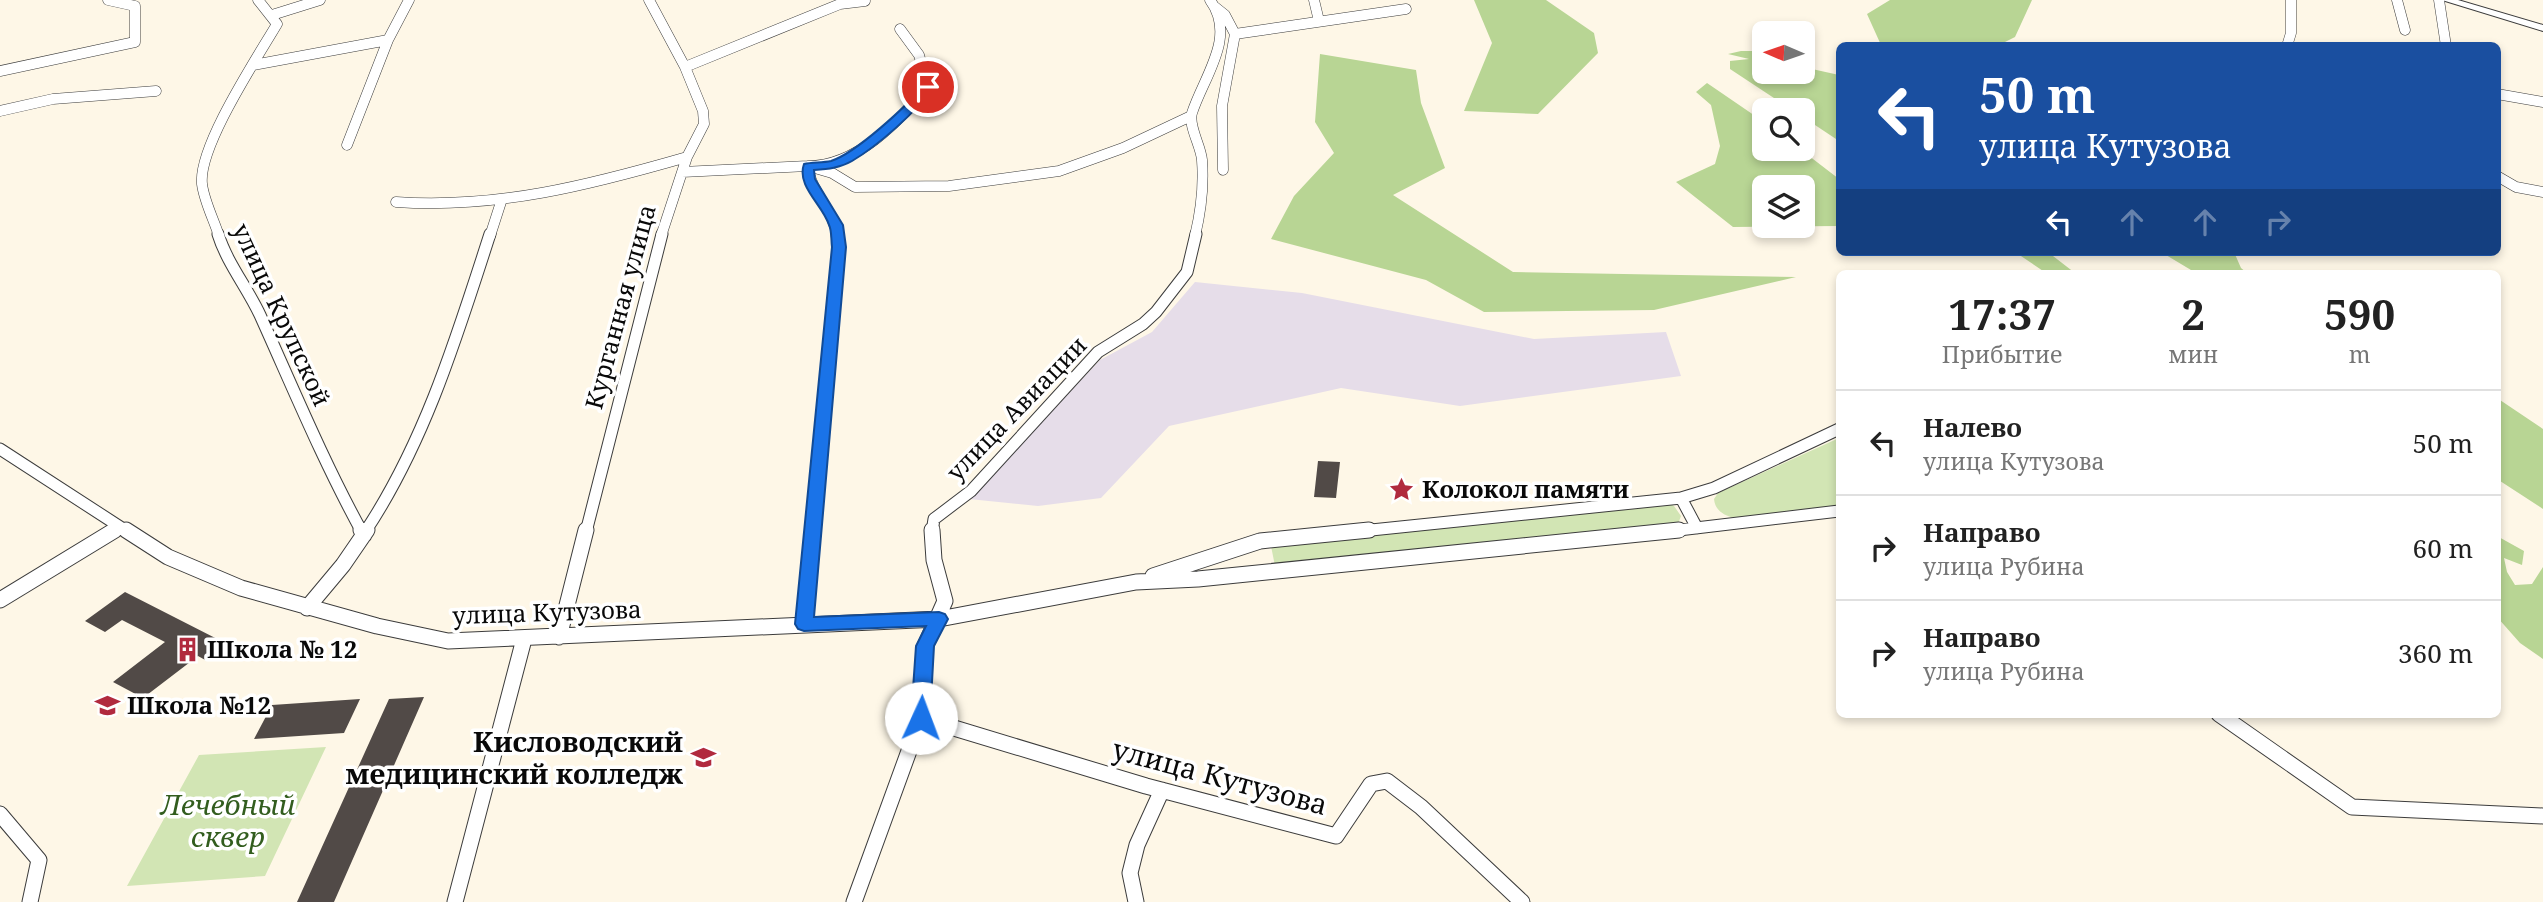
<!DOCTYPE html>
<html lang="ru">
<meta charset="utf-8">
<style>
body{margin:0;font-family:"Noto Serif",serif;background:#f2f2f2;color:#222;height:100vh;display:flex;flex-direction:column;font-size:26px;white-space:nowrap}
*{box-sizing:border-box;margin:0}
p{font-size:23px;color:#767676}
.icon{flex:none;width:38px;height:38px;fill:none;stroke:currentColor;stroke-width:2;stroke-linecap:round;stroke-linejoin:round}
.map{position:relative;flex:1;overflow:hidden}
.details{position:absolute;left:1836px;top:270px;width:665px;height:448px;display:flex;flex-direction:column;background:#fff;border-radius:10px;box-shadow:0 4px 10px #0003}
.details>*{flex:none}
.hud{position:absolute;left:1836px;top:42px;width:665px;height:214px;border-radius:10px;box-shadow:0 4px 10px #0003;background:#1a4fa0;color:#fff;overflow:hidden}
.needle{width:46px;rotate:272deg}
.buttons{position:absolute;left:1752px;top:21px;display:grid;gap:14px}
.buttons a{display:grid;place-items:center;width:63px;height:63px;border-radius:10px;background:#fff;box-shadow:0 4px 10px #0003;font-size:35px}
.pin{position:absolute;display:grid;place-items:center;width:60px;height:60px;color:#fff;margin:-30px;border:4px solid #fff;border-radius:50%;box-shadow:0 2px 7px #0007}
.me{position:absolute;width:77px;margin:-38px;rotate:2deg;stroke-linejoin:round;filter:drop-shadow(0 0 5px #0008)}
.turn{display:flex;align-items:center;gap:24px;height:147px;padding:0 28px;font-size:32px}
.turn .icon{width:91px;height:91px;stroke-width:2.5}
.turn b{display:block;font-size:49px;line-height:60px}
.lanes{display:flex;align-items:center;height:66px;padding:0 28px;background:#0003;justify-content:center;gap:35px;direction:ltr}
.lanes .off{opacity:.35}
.eta{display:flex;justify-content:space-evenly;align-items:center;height:119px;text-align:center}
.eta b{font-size:42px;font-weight:700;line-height:49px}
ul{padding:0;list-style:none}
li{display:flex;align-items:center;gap:21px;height:105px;padding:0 28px;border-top:2px solid #e0e0e0}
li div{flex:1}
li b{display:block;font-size:26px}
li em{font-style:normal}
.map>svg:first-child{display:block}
</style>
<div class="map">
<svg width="2543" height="902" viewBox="0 0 2543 902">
<rect width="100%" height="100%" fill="#fef7e7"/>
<path fill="#e6dde9" d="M1195 282 1302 293 1534 339 1666 332 1681 376 1460 406 1341 388 1169 426 1101 498 1038 506 969 499 1100 360 1152 332Z"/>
<path fill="#d2e5b4" d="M1839 438V505L1734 518C1723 515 1715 510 1714 499L1718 493Z
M1669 503 1674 506 1681 516 1678 524 1275 566 1271 546Z
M326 747 265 876 127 886 199 755Z"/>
<path fill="#b8d594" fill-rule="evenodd" d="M1474 0H1546L1594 33 1598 53 1538 114 1464 111 1492 43Z
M1890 0H2032L2015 37 1999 45H1881L1867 14Z
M1741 51H1764V72H1802L1803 67 1839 75V141L1803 117 1802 110H1792L1730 69V61L1749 59 1728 54Z
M1320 54 1416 70 1421 103 1445 168 1393 195 1513 272 1796 277 1654 310 1484 312 1426 280 1271 239 1294 196 1334 153 1315 122Z
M1707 83 1764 122V149H1800L1839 179V226L1733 227 1676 182 1715 164 1720 146 1711 105 1696 92ZM1764 187H1802V226H1764Z
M2015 252H2055L2053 256 2075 273H2046Z
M2161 252H2234L2241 268 2247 273H2196Z
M2497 398 2543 429V509L2497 479Z
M2497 536 2524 551 2522 565 2504 558 2507 572 2515 585 2532 584 2543 567V659L2520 643 2497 617Z"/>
<path fill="#514a47" d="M1318 461 1340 462 1336 498 1314 497Z
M125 592 227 644 207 661 198 656 143 698 113 682 165 642 122 620 105 632 85 621Z
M424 697 334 902H297L389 699Z
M360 699 344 733 254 739 272 705Z"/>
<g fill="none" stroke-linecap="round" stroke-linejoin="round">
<defs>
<path id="minor-far2" d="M649 0 685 67 703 111 704 124 687 157 661 236
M1314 0 1319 21
M2397 0 2405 30
M2439 0 2446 46
M1215 7 1225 15 1235 34 1222 106 1223 170
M272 15 320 0
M1235 34 1406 9
M2287 46 2291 33V0
M253 65 388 40
M685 67 840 4 865 1
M0 71 135 42V6L108 0
M2497 94 2543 102
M0 111 53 99 156 91
M347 145 388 40 409 0
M682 172 808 166 832 173 855 187 949 186 1059 171 1123 148 1191 116
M2497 176 2516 187 2543 192
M396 202C497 209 590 185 687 157
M219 236C214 220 204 201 202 184 198 147 257 58 277 24L258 0
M490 236 501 202
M837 236C834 210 810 192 808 166 857 166 898 122 928 87L919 55 900 29
M1195 236C1201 211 1204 186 1202 160 1201 146 1188 126 1192 113 1204 76 1237 37 1210 0"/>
<path id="minor-far1" d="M218 234C227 263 247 287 260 315 293 388 323 461 362 532
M0 449 128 532
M1681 498 1697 528
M112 532 120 527
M365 532C425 442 457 336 490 234
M586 532 662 234
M813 532 839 248 837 234
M932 532 934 519 971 491 1098 352 1143 324 1156 312 1187 272 1196 234
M1352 532 1681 498 1714 488 1839 429
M1662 532 1839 511"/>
<path id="minor" d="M126 530 168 557 241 588 377 626 448 641 939 619 1136 582 1198 579 1679 530
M361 530 364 535
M1153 576 1260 541 1369 530
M0 600 115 530
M307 608 343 565 367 530
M804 624 813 530
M559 637 586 530
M2219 714 2352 807 2543 816
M921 718 1146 786 1336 836 1371 784 1387 781 1421 807 1522 902
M0 814 39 860 30 902
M455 902 524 639
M854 902 921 718 925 646 945 601 934 560 932 530
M1136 902 1130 873 1137 845 1162 790"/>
<path id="tertiary" d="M2442 0H2458L2543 25V31Z"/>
</defs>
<use href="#minor-far2" stroke="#3c3c3c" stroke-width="11"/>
<use href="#minor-far1" stroke="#3c3c3c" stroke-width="13"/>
<use href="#minor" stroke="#3c3c3c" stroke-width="17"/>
<use href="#tertiary" stroke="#3c3c3c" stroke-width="2"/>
<use href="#minor-far2" stroke="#fff" stroke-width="10"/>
<use href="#minor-far1" stroke="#fff" stroke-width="11"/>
<use href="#minor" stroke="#fff" stroke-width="15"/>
<use href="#tertiary" fill="#fff" fill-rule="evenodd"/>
</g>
<path fill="#1a73e8" stroke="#114b97" stroke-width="2" d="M924 85 934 87C916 112 879 145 852 161 840 168 828 169 814 170L815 179 843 225 846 247 814 617 939 612 945 614 948 619 934 646 930 718 927 724 921 726 914 724 911 718 916 646 926 626 804 631 798 629 795 624 832 247C831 240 832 231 829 225 823 205 796 186 804 164 812 162 822 163 831 161 856 153 907 106 924 85Z"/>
<defs>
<symbol id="sight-bare" viewBox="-9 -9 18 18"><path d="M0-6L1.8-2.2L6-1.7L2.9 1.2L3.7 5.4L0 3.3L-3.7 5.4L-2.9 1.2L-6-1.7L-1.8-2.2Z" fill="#b12a3e" stroke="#fff" stroke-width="2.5" paint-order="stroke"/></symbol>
<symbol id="building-bare" viewBox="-9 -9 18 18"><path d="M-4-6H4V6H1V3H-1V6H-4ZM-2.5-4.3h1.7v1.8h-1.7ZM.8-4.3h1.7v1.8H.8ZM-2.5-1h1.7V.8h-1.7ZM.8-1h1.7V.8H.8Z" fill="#b12a3e" stroke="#fff" stroke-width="2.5" paint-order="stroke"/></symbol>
<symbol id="school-bare" viewBox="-9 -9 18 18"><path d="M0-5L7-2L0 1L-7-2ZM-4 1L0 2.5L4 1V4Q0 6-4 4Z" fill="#b12a3e" stroke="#fff" stroke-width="2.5" paint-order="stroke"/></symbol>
<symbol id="university-bare" viewBox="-9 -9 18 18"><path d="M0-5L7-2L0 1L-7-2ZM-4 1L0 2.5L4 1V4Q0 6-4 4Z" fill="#b12a3e" stroke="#fff" stroke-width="2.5" paint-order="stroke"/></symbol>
</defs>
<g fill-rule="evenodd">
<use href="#sight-bare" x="1384" y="472" width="35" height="35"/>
<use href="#building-bare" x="170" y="632" width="35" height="35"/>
<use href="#school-bare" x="90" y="688" width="35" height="35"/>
<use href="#university-bare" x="686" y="740" width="35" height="35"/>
</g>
<g text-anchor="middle" stroke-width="7" stroke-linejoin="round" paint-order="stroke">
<g font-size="24" fill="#090909" stroke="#fff">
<text transform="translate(621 307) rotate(-75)" y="8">Курганная улица</text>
<text transform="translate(281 315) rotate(65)" y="8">улица Крупской</text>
<text transform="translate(1017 409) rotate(-46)" y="8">улица Авиации</text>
<text transform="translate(547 613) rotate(-2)" y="8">улица Кутузова</text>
</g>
<g font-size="24" font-weight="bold" fill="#090909" stroke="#fff" text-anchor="start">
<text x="1422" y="498">Колокол памяти</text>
<text x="207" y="658">Школа № 12</text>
<text x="127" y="714">Школа №12</text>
</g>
<g font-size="28" font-weight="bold" fill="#090909" stroke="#fff" text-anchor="end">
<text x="683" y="752">Кисловодский<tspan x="683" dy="32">медицинский колледж</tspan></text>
</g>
<g font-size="28" fill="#090909" stroke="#fff">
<text transform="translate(1220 777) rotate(15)" y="10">улица Кутузова</text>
</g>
<g font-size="28" font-style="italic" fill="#325d1e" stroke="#fff">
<text x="228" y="815">Лечебный<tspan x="228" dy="32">сквер</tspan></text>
</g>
</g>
</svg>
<div class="buttons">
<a><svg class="needle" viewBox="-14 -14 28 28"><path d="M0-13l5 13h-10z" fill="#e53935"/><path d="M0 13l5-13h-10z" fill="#767676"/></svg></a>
<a><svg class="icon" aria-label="search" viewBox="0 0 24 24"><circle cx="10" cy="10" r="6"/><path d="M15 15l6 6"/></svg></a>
<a><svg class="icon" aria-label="layers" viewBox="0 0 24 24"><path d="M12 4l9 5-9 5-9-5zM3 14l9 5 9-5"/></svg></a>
</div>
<div class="pin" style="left:928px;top:87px;background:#d93025"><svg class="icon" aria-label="arrive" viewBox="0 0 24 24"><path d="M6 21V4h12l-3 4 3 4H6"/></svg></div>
<svg class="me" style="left:921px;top:718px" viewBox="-20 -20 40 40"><circle r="19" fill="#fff"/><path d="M0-13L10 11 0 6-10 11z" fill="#1a73e8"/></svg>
<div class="hud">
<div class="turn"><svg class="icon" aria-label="left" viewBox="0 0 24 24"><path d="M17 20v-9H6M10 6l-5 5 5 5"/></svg><div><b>50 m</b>улица Кутузова</div></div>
<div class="lanes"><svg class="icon" aria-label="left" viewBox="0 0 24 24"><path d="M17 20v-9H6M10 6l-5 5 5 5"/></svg><svg class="icon off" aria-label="ahead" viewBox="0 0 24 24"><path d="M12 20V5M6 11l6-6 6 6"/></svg><svg class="icon off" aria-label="ahead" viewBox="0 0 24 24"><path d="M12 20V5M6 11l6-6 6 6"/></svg><svg class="icon off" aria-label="right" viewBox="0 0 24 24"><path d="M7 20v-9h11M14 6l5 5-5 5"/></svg></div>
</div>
<section class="details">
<div class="eta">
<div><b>17:37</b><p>Прибытие</p></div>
<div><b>2</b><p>мин</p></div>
<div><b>590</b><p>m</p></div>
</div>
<ul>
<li><svg class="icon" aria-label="left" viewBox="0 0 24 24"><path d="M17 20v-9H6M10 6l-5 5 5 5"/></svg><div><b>Налево</b><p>улица Кутузова</p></div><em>50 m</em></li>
<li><svg class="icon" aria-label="right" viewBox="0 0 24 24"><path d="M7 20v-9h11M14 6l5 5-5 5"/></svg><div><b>Направо</b><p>улица Рубина</p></div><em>60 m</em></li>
<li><svg class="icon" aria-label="right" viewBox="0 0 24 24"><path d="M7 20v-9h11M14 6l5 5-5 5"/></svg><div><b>Направо</b><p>улица Рубина</p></div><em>360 m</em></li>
</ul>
</section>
</div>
